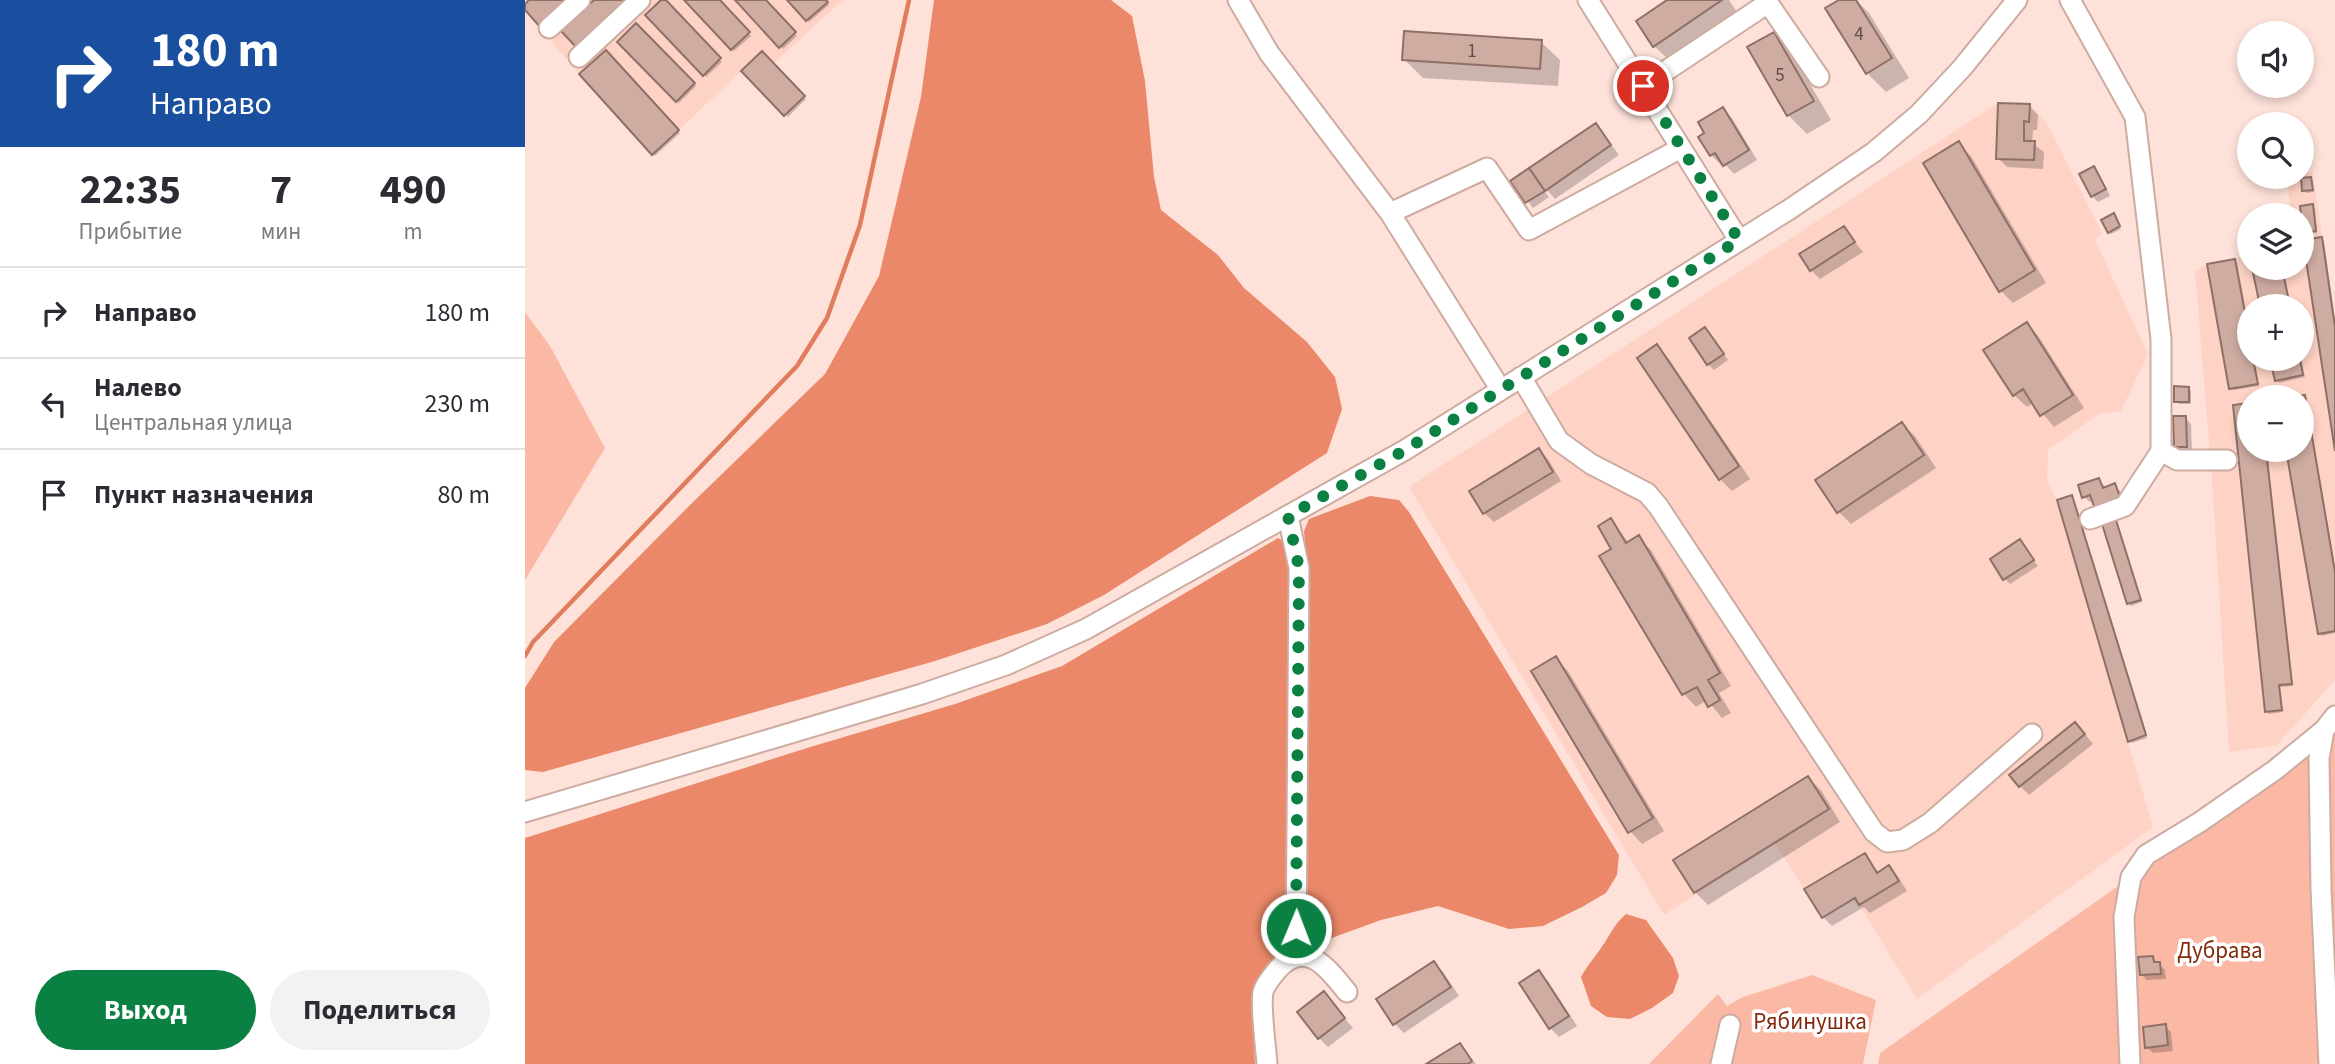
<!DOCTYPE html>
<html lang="ru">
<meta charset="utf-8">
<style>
body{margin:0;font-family:"Source Sans 3",sans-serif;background:#f2f2f3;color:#2b2b33;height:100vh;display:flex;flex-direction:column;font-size:26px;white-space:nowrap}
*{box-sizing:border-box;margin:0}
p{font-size:23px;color:#7c7c81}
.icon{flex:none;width:38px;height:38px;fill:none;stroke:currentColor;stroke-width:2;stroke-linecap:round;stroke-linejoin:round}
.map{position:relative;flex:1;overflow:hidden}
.details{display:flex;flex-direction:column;background:#fff;width:525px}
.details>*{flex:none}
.guide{background:#1a4fa0;color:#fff;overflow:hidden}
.buttons{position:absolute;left:1712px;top:21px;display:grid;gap:14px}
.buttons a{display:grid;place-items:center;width:77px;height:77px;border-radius:50%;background:#fff;box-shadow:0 4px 10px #0003;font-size:35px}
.pin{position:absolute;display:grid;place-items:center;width:60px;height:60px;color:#fff;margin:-30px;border:4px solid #fff;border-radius:50%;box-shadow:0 2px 7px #0007}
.me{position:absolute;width:77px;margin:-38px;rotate:1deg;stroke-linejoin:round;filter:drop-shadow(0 0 5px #0008)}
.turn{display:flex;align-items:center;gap:24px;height:147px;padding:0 35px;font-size:32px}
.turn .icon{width:91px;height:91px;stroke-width:2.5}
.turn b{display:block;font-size:49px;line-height:60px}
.eta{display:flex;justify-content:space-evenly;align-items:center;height:119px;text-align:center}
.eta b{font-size:42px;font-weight:700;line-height:49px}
.cta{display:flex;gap:14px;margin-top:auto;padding:14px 35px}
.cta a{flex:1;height:80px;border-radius:42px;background:#0b8043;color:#fff;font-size:28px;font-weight:700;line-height:80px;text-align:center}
.cta a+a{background:#f2f2f3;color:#2b2b33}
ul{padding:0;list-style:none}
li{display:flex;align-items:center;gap:21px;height:91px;padding:0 35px;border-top:2px solid #e1e1e2}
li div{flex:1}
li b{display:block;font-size:26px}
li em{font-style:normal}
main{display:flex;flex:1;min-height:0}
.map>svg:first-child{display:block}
</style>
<main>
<section class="details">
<div class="guide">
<div class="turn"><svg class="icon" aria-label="right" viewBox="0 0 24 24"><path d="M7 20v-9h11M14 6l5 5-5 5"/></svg><div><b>180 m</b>Направо</div></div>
</div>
<div class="eta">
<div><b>22:35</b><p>Прибытие</p></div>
<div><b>7</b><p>мин</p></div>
<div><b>490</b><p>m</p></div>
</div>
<ul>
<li><svg class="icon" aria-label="right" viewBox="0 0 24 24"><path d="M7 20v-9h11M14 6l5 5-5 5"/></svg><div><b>Направо</b></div><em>180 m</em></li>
<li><svg class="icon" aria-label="left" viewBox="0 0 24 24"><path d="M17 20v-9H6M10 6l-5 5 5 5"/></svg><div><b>Налево</b><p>Центральная улица</p></div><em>230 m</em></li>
<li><svg class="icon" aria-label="arrive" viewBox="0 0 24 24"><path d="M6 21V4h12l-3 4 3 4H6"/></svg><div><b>Пункт назначения</b></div><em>80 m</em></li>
</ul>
<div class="cta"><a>Выход</a><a>Поделиться</a></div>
</section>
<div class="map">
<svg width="1810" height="1064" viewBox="0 0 1810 1064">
<rect width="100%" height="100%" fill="#fee2d9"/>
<path fill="#fed2c5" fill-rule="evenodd" d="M4 0H318L249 63 280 96 259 116 216 71 154 130 54 74 0 10V4Z
M1473 103 1505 104 1523 125 1577 233 1570 240 1623 354 1596 411 1574 414 1523 450 1522 480 1532 500 1628 827 1392 999 1330 898 1297 918 1250 843 1139 915 884 487Z
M1788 172 1810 327V680L1752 745 1704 752 1687 479 1670 271 1682 264 1710 259 1724 253V268H1776V215H1766L1762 177H1776V173ZM1724 306H1776V359H1724ZM1724 397H1776V450H1724Z"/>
<path fill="#fbb9a5" d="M0 312 25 346 80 448 0 580Z
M1810 716V1064H1353L1355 1053 1606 877Z
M1287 975 1351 1000 1338 1064H1124L1193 994 1202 1006 1218 997Z"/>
<path fill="#eb8869" d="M409 0H586L607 16 620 81 629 177 636 210 693 255 719 288 782 342 810 377 817 409 802 453 579 595 522 624 410 661 18 772 0 770V688L29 642 166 504 300 374 354 276 396 97Z
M845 496 874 500 884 512 1094 855 1092 875 1081 893 1057 907 1018 926 984 929 913 906 856 920 804 939H792L780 931 782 566 779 531 784 519Z
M753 538 764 544 770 569 763 946C719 981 728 1014 730 1064H0V838L282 748 430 704 537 666Z
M1101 914 1121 920 1148 958 1154 976 1148 993 1127 1008 1105 1019 1082 1017 1066 1006 1056 977C1062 966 1069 958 1076 948 1087 933 1086 928 1101 914Z"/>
<path fill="#0003" d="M139 0 197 62 181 77 123 15Z
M161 0H193L226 36 209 51Z
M212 0H239L272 36 258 49Z
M265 0H300L304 5 284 22Z
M1145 0H1204L1216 18 1148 64 1129 46Z
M1317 0H1331L1344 13 1384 78 1361 92 1342 73 1303 9Z
M111 25 171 86 154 103 94 42Z
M1248 34 1267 53 1306 120 1282 134 1263 115 1224 48Z
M1016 42 1035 60 1033 86 898 78 879 59Z
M81 52 155 133 130 156 57 74Z
M237 53 281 99 263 117 219 71Z
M1504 106 1513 115 1512 130H1508L1507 143 1519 152 1518 169 1482 167 1473 158Z
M1198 109 1207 118 1232 160 1209 174 1198 162 1195 164 1186 155 1182 134Z
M1071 125 1094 155 1030 199 1022 190 1020 192 1024 197 1008 208 988 181Z
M1434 144 1446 156 1521 283 1488 303 1475 290Z
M1568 168 1574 174 1585 196 1573 202 1567 196Z
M1785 179 1789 192 1781 193 1779 190Z
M1787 206 1790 208 1792 233 1782 234 1780 232Z
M1591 218 1596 229 1586 234 1584 232Z
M1319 228 1338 252 1295 279 1286 270Z
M1796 239 1799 241 1810 319V439Z
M1710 261 1712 263 1724 328V359H1729L1734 386 1709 390 1706 388Z
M1729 268H1758L1766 306H1736Z
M1502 324 1514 337 1559 408 1529 427 1509 403 1502 407 1489 395Z
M1180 329 1203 360 1189 370 1183 364Z
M1132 346 1144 359 1225 479 1207 491 1195 479Z
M1747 359H1776L1780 377 1754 383Z
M1664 388 1666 391V404H1654L1651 401Z
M1779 397 1781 399 1810 566V633L1797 636 1794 633 1763 450H1776Z
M1710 406 1724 450H1742L1768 686 1755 687 1758 712 1744 714 1742 711Z
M1660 418 1666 424 1667 452H1657L1651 446Z
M1377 424 1390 436 1411 468 1326 524 1313 511Z
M1014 450 1023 459 1036 481 969 522 959 513 946 491Z
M1574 480 1581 488 1589 485 1595 491 1600 506 1569 501 1565 502 1559 497Z
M1546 497 1622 738 1607 743 1605 741Z
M1086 521 1104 543 1113 538 1126 550 1206 686 1194 693 1206 713 1197 718 1182 700 1171 707 1159 694 1077 556 1088 549Z
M1591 522 1617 602 1606 606 1604 603Z
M1495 541 1513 566 1485 584 1480 579Z
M1031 659 1043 671 1139 831 1117 844 1105 831Z
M1559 733 1568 744 1504 795 1495 786Z
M1283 778 1296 790 1315 822 1183 905 1170 892Z
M1340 855 1354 873 1364 867 1373 877 1382 891 1345 913 1339 907 1307 926 1298 917Z
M1627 957 1640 970 1641 979 1622 980 1616 974Z
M909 963 918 972 934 996 879 1033 870 1024 853 1000Z
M1014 972 1023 981 1052 1026 1034 1037 1025 1028Z
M799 994 828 1028 803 1047 794 1038Z
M1640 1026 1646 1032 1648 1051 1628 1053 1622 1047Z
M935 1045 951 1064H904Z"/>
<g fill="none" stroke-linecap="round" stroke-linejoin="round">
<path stroke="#e07d5f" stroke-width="4.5" d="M0 656 8 642 272 366 302 318 335 225 384 0"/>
</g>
<path fill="#ceaca2" stroke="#8f7066" stroke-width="2" d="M4 0H46L16 28 0 10V4Z
M69 0H104L52 48 36 31Z
M136 0H141L196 58 178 76 120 15Z
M159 0H195L225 32 206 50Z
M210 0H241L271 32 254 48Z
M262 0H301L303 2 281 21Z
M1142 0H1197L1128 47 1111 21Z
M1314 0H1331L1367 58 1341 74 1300 8Z
M111 23 170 83 151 102 92 42Z
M879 31 1017 40 1015 69 877 60Z
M1249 32 1289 101 1262 116 1222 47Z
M81 50 154 130 127 155 54 74Z
M237 51 280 96 259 116 216 71Z
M1473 103 1505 104 1504 122 1499 121V141H1510L1509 160 1471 159Z
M1198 107 1224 150 1198 166 1190 153 1185 156 1173 137 1179 133 1173 122Z
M1071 123 1086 145 1020 191 1004 168Z
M1434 141 1510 270 1474 292 1398 163Z
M1569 166 1581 189 1566 197 1554 174Z
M1004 168 1020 191 1000 203 985 181Z
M1786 177 1788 190 1777 191 1776 178Z
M1788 204 1791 231 1778 233 1775 206Z
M1589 213 1595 226 1583 233 1576 220Z
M1319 226 1330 242 1285 271 1274 254Z
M1797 237 1810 327V451L1778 240Z
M1710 259 1724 334V359H1728L1733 384 1704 389 1682 264Z
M1727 268H1757L1765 306H1735Z
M1502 322 1548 395 1515 416 1498 389 1488 396 1458 350Z
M1180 327 1199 354 1182 365 1164 338Z
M1132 344 1214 466 1194 480 1112 358Z
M1745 359H1775L1778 375 1750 381Z
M1649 386 1664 387V402H1649Z
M1780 395 1810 572V631L1793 634 1761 450H1776V397H1767Z
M1724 403V450H1741L1767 684 1754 685 1757 710 1740 712 1708 405Z
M1648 416H1661L1662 447H1649Z
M1377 422 1399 455 1312 513 1290 480Z
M1014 448 1028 472 958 514 944 491Z
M1574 478 1578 488 1590 483 1596 500 1570 509 1565 495 1557 498 1553 485Z
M1547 495 1621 735 1603 742 1532 500Z
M1086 518 1101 543 1114 535 1195 673 1183 680 1195 700 1183 707 1172 687 1157 695 1074 556 1086 549 1073 526Z
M1591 520 1616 600 1602 604 1577 524Z
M1495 539 1509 560 1478 580 1465 559Z
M1031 656 1128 818 1103 833 1006 671Z
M1550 722 1560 734 1494 787 1484 775Z
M1283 776 1304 809 1169 893 1148 860Z
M1340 853 1352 873 1364 865 1374 881 1334 905 1330 898 1297 918 1279 889Z
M1628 956 1629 962H1635L1636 974 1615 975 1613 957Z
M909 961 926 987 868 1025 851 999Z
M1014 970 1044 1016 1024 1029 994 983Z
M799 991 820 1018 793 1039 772 1012Z
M1641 1024 1643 1045 1620 1048 1618 1027Z
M935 1043 947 1061 943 1064H901Z"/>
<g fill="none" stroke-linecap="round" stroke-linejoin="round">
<defs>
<path id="minor" d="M713 0 744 53 865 213 976 390
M1063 0 1214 240
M1241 0 1294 77
M1545 0 1610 117 1636 339V451L1652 460H1702
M24 28 55 0
M54 57 115 0
M1118 86 1243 3
M865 213 962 168 1004 230 1156 148
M996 377 1034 441 1066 464 1122 493 1133 506 1349 832 1362 842 1378 840 1405 823 1507 734
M763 516 774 568 771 956
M1565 519 1600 506 1636 451
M1799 730 1794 758 1796 889 1804 1064
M0 812 397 694 481 665 561 629 880 450 1265 209 1349 152 1394 114 1437 68 1492 0
M742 1064C741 1048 735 1006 738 992 740 984 748 975 753 969 782 938 804 970 822 992
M1196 1064 1205 1025
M1605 1064 1599 917 1606 877 1621 855 1675 822 1750 770 1799 730 1810 716"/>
</defs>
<use href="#minor" stroke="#cdaba1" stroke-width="23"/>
<use href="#minor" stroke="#fff" stroke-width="19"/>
</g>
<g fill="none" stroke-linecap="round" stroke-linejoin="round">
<path stroke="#0b8043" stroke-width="12" stroke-dasharray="0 21.6" d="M771 928 774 568 763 516 880 450 1214 240 1118 86"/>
</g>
<g text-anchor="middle" stroke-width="7" stroke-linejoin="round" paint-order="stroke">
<g font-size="19" fill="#614e49">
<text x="1334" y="40">4</text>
<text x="947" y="57">1</text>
<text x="1255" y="81">5</text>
</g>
<g font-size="23" fill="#822a0b" stroke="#fff">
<text x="1695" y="958">Дубрава</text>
<text x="1285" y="1029">Рябинушка</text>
</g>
</g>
</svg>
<div class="buttons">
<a><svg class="icon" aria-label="sound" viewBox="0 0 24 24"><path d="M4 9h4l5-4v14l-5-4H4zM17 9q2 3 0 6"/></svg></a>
<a><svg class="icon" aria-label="search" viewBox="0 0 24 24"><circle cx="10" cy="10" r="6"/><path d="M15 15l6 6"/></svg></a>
<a><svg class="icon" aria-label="layers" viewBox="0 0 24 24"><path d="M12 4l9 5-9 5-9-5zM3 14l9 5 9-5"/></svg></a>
<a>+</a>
<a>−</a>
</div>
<div class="pin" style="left:1118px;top:86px;background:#d93025"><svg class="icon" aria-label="arrive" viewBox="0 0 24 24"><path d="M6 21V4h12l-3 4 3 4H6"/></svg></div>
<svg class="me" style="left:771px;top:928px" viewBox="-20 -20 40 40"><circle r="17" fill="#0b8043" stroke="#fff" stroke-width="3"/><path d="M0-11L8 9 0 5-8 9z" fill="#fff"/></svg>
</div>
</main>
